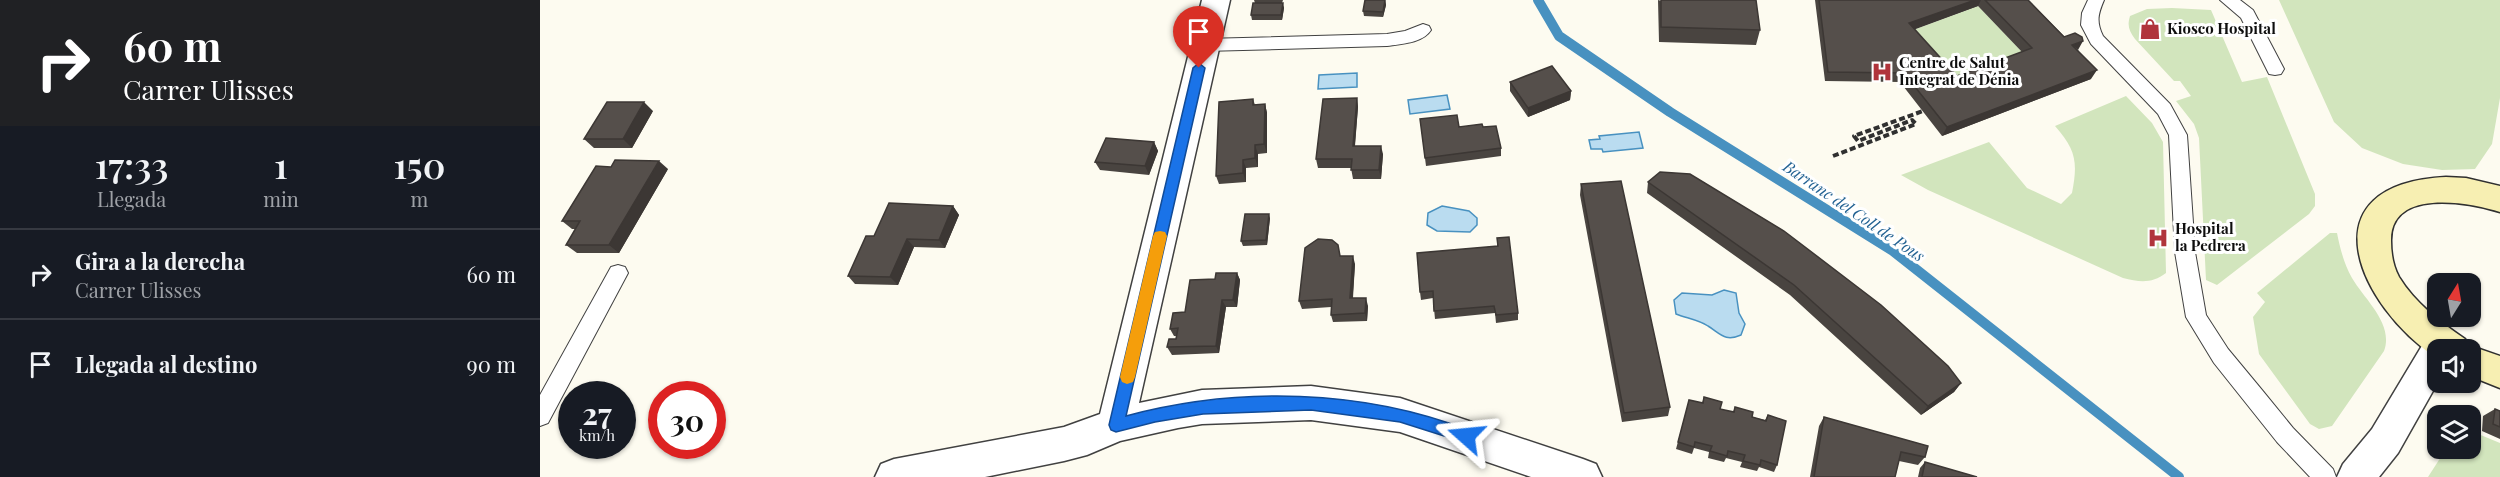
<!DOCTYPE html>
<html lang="es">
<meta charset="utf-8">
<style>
body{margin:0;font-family:"Playfair Display",serif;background:#242831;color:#f1f3f6;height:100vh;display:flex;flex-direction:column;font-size:22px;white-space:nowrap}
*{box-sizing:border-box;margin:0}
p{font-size:20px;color:#9ea1a6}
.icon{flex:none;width:33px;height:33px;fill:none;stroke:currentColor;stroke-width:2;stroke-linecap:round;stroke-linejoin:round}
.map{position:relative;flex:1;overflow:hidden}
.drawer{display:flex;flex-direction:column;background:#171b24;width:540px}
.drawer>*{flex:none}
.hud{background:#202124;color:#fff;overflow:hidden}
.needle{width:39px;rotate:11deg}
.controls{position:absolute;left:1887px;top:273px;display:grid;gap:12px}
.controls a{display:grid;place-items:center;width:54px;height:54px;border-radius:12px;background:#171b24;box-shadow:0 2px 4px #0004;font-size:30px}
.speed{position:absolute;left:18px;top:381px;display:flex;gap:12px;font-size:30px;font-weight:700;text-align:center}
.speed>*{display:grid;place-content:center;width:78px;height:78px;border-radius:50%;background:#171b24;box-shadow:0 2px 4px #0004;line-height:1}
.speed small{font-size:15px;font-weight:400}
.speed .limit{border:9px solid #d22;background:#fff;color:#111}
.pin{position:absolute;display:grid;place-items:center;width:51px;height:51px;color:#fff;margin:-62px -26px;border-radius:50% 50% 50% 0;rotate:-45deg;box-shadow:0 0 6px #0007}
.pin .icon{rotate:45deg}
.me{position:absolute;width:66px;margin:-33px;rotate:288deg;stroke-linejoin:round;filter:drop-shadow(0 0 4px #0008)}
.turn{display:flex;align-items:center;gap:21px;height:126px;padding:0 24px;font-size:27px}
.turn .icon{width:78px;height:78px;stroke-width:2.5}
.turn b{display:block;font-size:42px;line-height:51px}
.eta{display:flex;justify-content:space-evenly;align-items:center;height:102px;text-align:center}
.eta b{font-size:36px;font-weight:600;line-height:42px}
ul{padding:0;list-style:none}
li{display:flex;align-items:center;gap:18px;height:90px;padding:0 24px;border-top:2px solid #363941}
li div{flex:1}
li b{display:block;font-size:22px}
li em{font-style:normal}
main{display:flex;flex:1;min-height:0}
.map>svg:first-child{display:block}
</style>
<main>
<section class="drawer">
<div class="hud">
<div class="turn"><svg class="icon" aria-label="right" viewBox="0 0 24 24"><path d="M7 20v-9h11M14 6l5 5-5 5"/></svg><div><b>60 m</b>Carrer Ulisses</div></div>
</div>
<div class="eta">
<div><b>17:33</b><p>Llegada</p></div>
<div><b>1</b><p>min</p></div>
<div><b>150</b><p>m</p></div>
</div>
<ul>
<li><svg class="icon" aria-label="right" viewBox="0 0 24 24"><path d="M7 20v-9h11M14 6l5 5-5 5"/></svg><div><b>Gira a la derecha</b><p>Carrer Ulisses</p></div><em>60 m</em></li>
<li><svg class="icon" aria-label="arrive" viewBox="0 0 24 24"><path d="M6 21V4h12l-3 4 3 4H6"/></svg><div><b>Llegada al destino</b></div><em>90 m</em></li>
</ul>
</section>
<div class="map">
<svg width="1960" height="477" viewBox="0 0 1960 477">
<rect width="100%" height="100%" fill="#fdfbf0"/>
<path fill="#d2e5bd" d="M1739 0H1960V98L1952 144 1935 169 1902 170 1863 164 1822 148 1794 122Z
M1438 6 1487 57 1412 85 1365 33Z
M1632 8 1671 10 1702 82 1727 77 1775 194V206L1769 214 1677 285 1666 280 1659 138 1654 124 1636 101 1651 96 1640 81H1634L1595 39C1589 31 1587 26 1590 16L1607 9Z
M1586 96 1612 123 1623 142 1626 273C1612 284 1599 282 1583 278L1388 190 1361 175 1449 142 1487 188 1521 204 1532 193C1538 162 1536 150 1515 126Z
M1790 233H1797C1800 248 1804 264 1812 278 1825 300 1854 324 1844 351L1792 426 1779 429 1770 424 1719 354 1713 317 1725 302 1717 293Z
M1931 431 1960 443V477H1888L1906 449 1930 448Z"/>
<path fill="#badcf0" stroke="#4891c0" stroke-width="1.5" d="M817 73V87L778 89 779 75Z
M907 95 910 109 870 114 868 100Z
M1099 132 1103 148 1063 152 1062 149H1051L1049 140 1060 139 1059 136Z
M902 206 929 211 937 218V225L930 232 897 231 887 225 888 213Z
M1184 290 1196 293 1199 313 1205 324 1201 335C1185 342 1181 334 1168 326 1159 320 1146 318 1136 314L1134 300 1142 293 1172 295Z"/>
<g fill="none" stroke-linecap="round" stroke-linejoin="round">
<path stroke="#4891c0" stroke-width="10" d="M998 0 1019 36 1130 112 1353 251 1639 477"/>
<defs>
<path id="lane" d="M1548 0H1564C1558 14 1556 22 1563 36L1630 104 1647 135 1655 252 1666 315 1688 349 1722 390 1753 428 1793 469 1796 477H1770L1737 442 1674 363 1646 317 1635 252 1629 135 1618 114 1551 44 1541 25 1542 13Z
M1680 0H1700L1713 10 1744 69 1741 74 1735 75 1729 74 1701 18Z
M883 24 889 26 891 30C883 43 861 44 847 46L664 51 658 49 655 45 658 41 664 39 847 34 865 31Z
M78 265 85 267 88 273 8 423 0 426V395L71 267Z"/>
<path id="street" d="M662 0H690L599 403 662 390 771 386 860 398 1043 459 1056 464 1062 477H991L860 432 771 420 662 424 638 428 580 441 547 455 524 461 445 477H335L341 464 354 459 524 427 560 414Z
M1898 334 1910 339 1915 350H1898V382L1858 453 1839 477H1797L1803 464 1832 429 1886 339Z"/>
<path id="secondary" d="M1906 177 1926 178 1960 186V212C1928 202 1850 188 1851 241 1851 253 1853 266 1859 277 1875 303 1900 322 1925 339L1928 345 1960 356V388L1930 376V350H1898V359C1817 305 1764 184 1906 177Z"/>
</defs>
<use href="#lane" stroke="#414141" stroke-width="2"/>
<use href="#street" stroke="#414141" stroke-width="3"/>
<use href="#secondary" stroke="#303030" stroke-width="3"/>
<path stroke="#303030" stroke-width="4" stroke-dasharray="6 3" stroke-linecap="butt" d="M1293 156 1376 124 1372 120 1318 141 1314 136 1383 111"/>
<use href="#lane" fill="#fff" fill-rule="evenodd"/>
<use href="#street" fill="#fff" fill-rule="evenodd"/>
<use href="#secondary" fill="#f7efb2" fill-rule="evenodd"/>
</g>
<path fill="#494440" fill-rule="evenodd" d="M714 0H743L742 3 744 8 742 20H712L711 15 715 3Z
M845 0 846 5 843 17 824 16 823 11Z
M1118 0 1220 30 1216 45 1119 42Z
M1275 0H1488L1538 50 1551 79 1402 136 1360 82 1285 81ZM1438 6 1482 52 1417 76 1374 29Z
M970 82 1031 91 1030 100 988 117 970 91Z
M817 98 818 107 815 146 843 154 841 179H813L811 168H778L776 159Z
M713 99 715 105 725 104 727 113V153L718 154V167L706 168V182L679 184 676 176Z
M113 111 92 148H54L44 139Z
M880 119 919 127H943L961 148V156L886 166Z
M614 142 618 151 609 175 560 170 555 162Z
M128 169 79 253H37L26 245 36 229H32L22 221Z
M1108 182 1421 383 1414 392 1381 415 1250 295 1107 193Z
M1041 184 1130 407 1128 416 1082 422 1040 195Z
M413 206 419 215 405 248 374 247 358 285 315 284 308 276 334 236Z
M730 218 727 245 703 246 701 241Z
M957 238 978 313V320L956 323 955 313 895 319 893 298 881 300 880 292 957 246Z
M800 256 815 264 813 298 828 306 827 321 793 322 791 315V307L762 309 759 301Z
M697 273 700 280 697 307H686L679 353 632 355 627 347 636 339 637 336H634L630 329 675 279Z
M1164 397 1180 409 1193 412 1195 407 1212 417 1225 420 1228 415 1237 465 1234 472 1219 467 1217 471 1200 467 1202 462 1186 458 1184 462 1168 458 1169 452 1154 448 1152 454 1136 449 1149 400 1162 403Z
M1955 409 1960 411V439L1942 431 1943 416Z
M1284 417 1385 457 1378 465 1359 461 1355 477H1270L1279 426Z
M1385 462 1437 477H1378L1380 468Z"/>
<path fill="#3c3734" d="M845 0 846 5 843 17V12Z
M1435 0H1441L1438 6 1365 33 1369 23Z
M743 3 744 8 742 20 741 15Z
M1543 41 1538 50 1532 45Z
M1557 70 1551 79 1402 136 1407 127Z
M1031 91 1030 100 988 117V108Z
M817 98 818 107 814 155 813 146Z
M104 102 113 111 92 148 83 139Z
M725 104 727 113V153L724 144Z
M614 142 618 151 609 175 605 166Z
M715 145 718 154V167L715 158Z
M841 146 843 154 841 179 839 170Z
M703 160 706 168V182L703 173Z
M119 161 128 169 79 253 69 245Z
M413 206 419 215 405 248 399 240Z
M729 214 730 218 727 245 726 240Z
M367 239 374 247 358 285 350 277Z
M813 256 815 264 812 306 810 298Z
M697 273 700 280 697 307 693 300Z
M826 298 828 306 827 321 825 313Z
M682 300 686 307 679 353 676 346Z
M1421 383 1414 392 1381 415 1388 406Z"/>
<path fill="#554f4b" stroke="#3c3734" stroke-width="1.5" d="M825 0H845L843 12 823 11Z
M1121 0H1216L1220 30 1121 27Z
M1279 0H1435L1369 23 1417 76 1492 48 1445 0H1488L1524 37 1535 33 1542 37 1543 41 1532 45 1557 70 1407 127 1364 73 1288 72Z
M713 3H743L741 15H711Z
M1012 66 1031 91 988 108 970 82Z
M817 98 813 146H841L839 170H811L812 159H776L783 99Z
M713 99V105L725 104 724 144 715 145V158L703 160V173L676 176 679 102Z
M67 102H104L83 139H44Z
M917 115 919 127 942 124 943 127 956 126 961 148 885 158 880 119Z
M566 138 614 142 605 166 555 162Z
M75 160 119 161 69 245H26L40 221H22L56 166 71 167Z
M1120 172 1150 174 1244 231 1341 305 1408 366 1421 383 1388 406 1254 285 1108 182Z
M1081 181 1130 407 1084 413 1041 184Z
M349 203 413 206 399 240 367 239 350 277 308 276 326 236H334Z
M705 214H729L726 240 701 241Z
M969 237 978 313 956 315 954 306 894 311 893 291 880 292 877 253 958 246 957 238Z
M778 239 792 240 798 245 800 256H813L810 298H826L825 313 791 315 792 299 759 301 765 248Z
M676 273H697L693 300H682L676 346 627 347 629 339H636L638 328 630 329 633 313 645 312 650 280 675 279Z
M1164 397 1182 402 1180 409 1194 412 1195 407 1213 412 1212 417 1226 421 1228 415 1246 421 1237 465 1221 460 1220 465 1203 461 1205 455 1188 451 1187 456 1170 451 1172 446 1155 442 1154 447 1138 442 1149 400 1163 403Z
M1955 409 1960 411V427L1953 424Z
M1284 417 1388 446 1385 457 1361 452 1355 477H1274Z
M1385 462 1437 477H1382Z"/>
<path fill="#1a73e8" stroke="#114b97" stroke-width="1.5" d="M659 63 665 68 586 416C698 386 823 389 931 431L933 436 931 441 926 443 860 422 771 410 663 414 615 422 576 432 571 430 569 425 653 68Z"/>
<path fill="#f59e0b" d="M620 231 625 232 627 236 595 377 593 382 587 384 582 382 580 377 613 236 615 232Z"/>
<defs>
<symbol id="shop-bare" viewBox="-9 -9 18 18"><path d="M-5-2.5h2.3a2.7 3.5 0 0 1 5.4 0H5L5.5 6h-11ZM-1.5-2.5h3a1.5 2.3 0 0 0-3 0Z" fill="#b0343b" stroke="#fff" stroke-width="2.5" paint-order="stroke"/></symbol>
<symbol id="hospital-bare" viewBox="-9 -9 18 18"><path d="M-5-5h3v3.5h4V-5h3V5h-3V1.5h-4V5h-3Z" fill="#b0343b" stroke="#fff" stroke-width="2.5" paint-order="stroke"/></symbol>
</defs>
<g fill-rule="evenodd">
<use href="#shop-bare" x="1595" y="14" width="30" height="30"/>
<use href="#hospital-bare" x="1327" y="57" width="30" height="30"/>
<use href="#hospital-bare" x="1603" y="223" width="30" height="30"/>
</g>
<g text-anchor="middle" stroke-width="6" stroke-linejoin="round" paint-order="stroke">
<g font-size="15" font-weight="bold" fill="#0e0e0e" stroke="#fff" text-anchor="start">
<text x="1627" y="34">Kiosco Hospital</text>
<text x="1359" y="68">Centre de Salut<tspan x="1359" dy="17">Integrat de Dénia</tspan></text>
<text x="1635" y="234">Hospital<tspan x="1635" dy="17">la Pedrera</tspan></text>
</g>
<g font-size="16" font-style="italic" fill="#246393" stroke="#fff">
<text transform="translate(1314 211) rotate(34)" y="6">Barranc del Coll de Pous</text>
</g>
</g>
</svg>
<div class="controls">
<a><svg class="needle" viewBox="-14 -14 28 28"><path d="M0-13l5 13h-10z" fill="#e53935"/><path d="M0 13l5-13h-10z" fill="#9ea1a6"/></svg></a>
<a><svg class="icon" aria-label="sound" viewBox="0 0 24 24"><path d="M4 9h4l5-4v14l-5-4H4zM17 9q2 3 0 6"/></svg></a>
<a><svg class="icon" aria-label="layers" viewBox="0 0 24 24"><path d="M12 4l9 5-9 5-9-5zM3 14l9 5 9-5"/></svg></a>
</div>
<div class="speed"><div>27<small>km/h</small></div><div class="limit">30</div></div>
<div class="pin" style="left:659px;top:68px;background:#d93025"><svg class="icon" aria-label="arrive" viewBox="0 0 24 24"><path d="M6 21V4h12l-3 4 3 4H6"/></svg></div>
<svg class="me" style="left:926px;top:436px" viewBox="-20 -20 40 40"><path d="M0-17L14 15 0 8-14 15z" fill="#1a73e8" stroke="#fff" stroke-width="4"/></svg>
</div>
</main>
